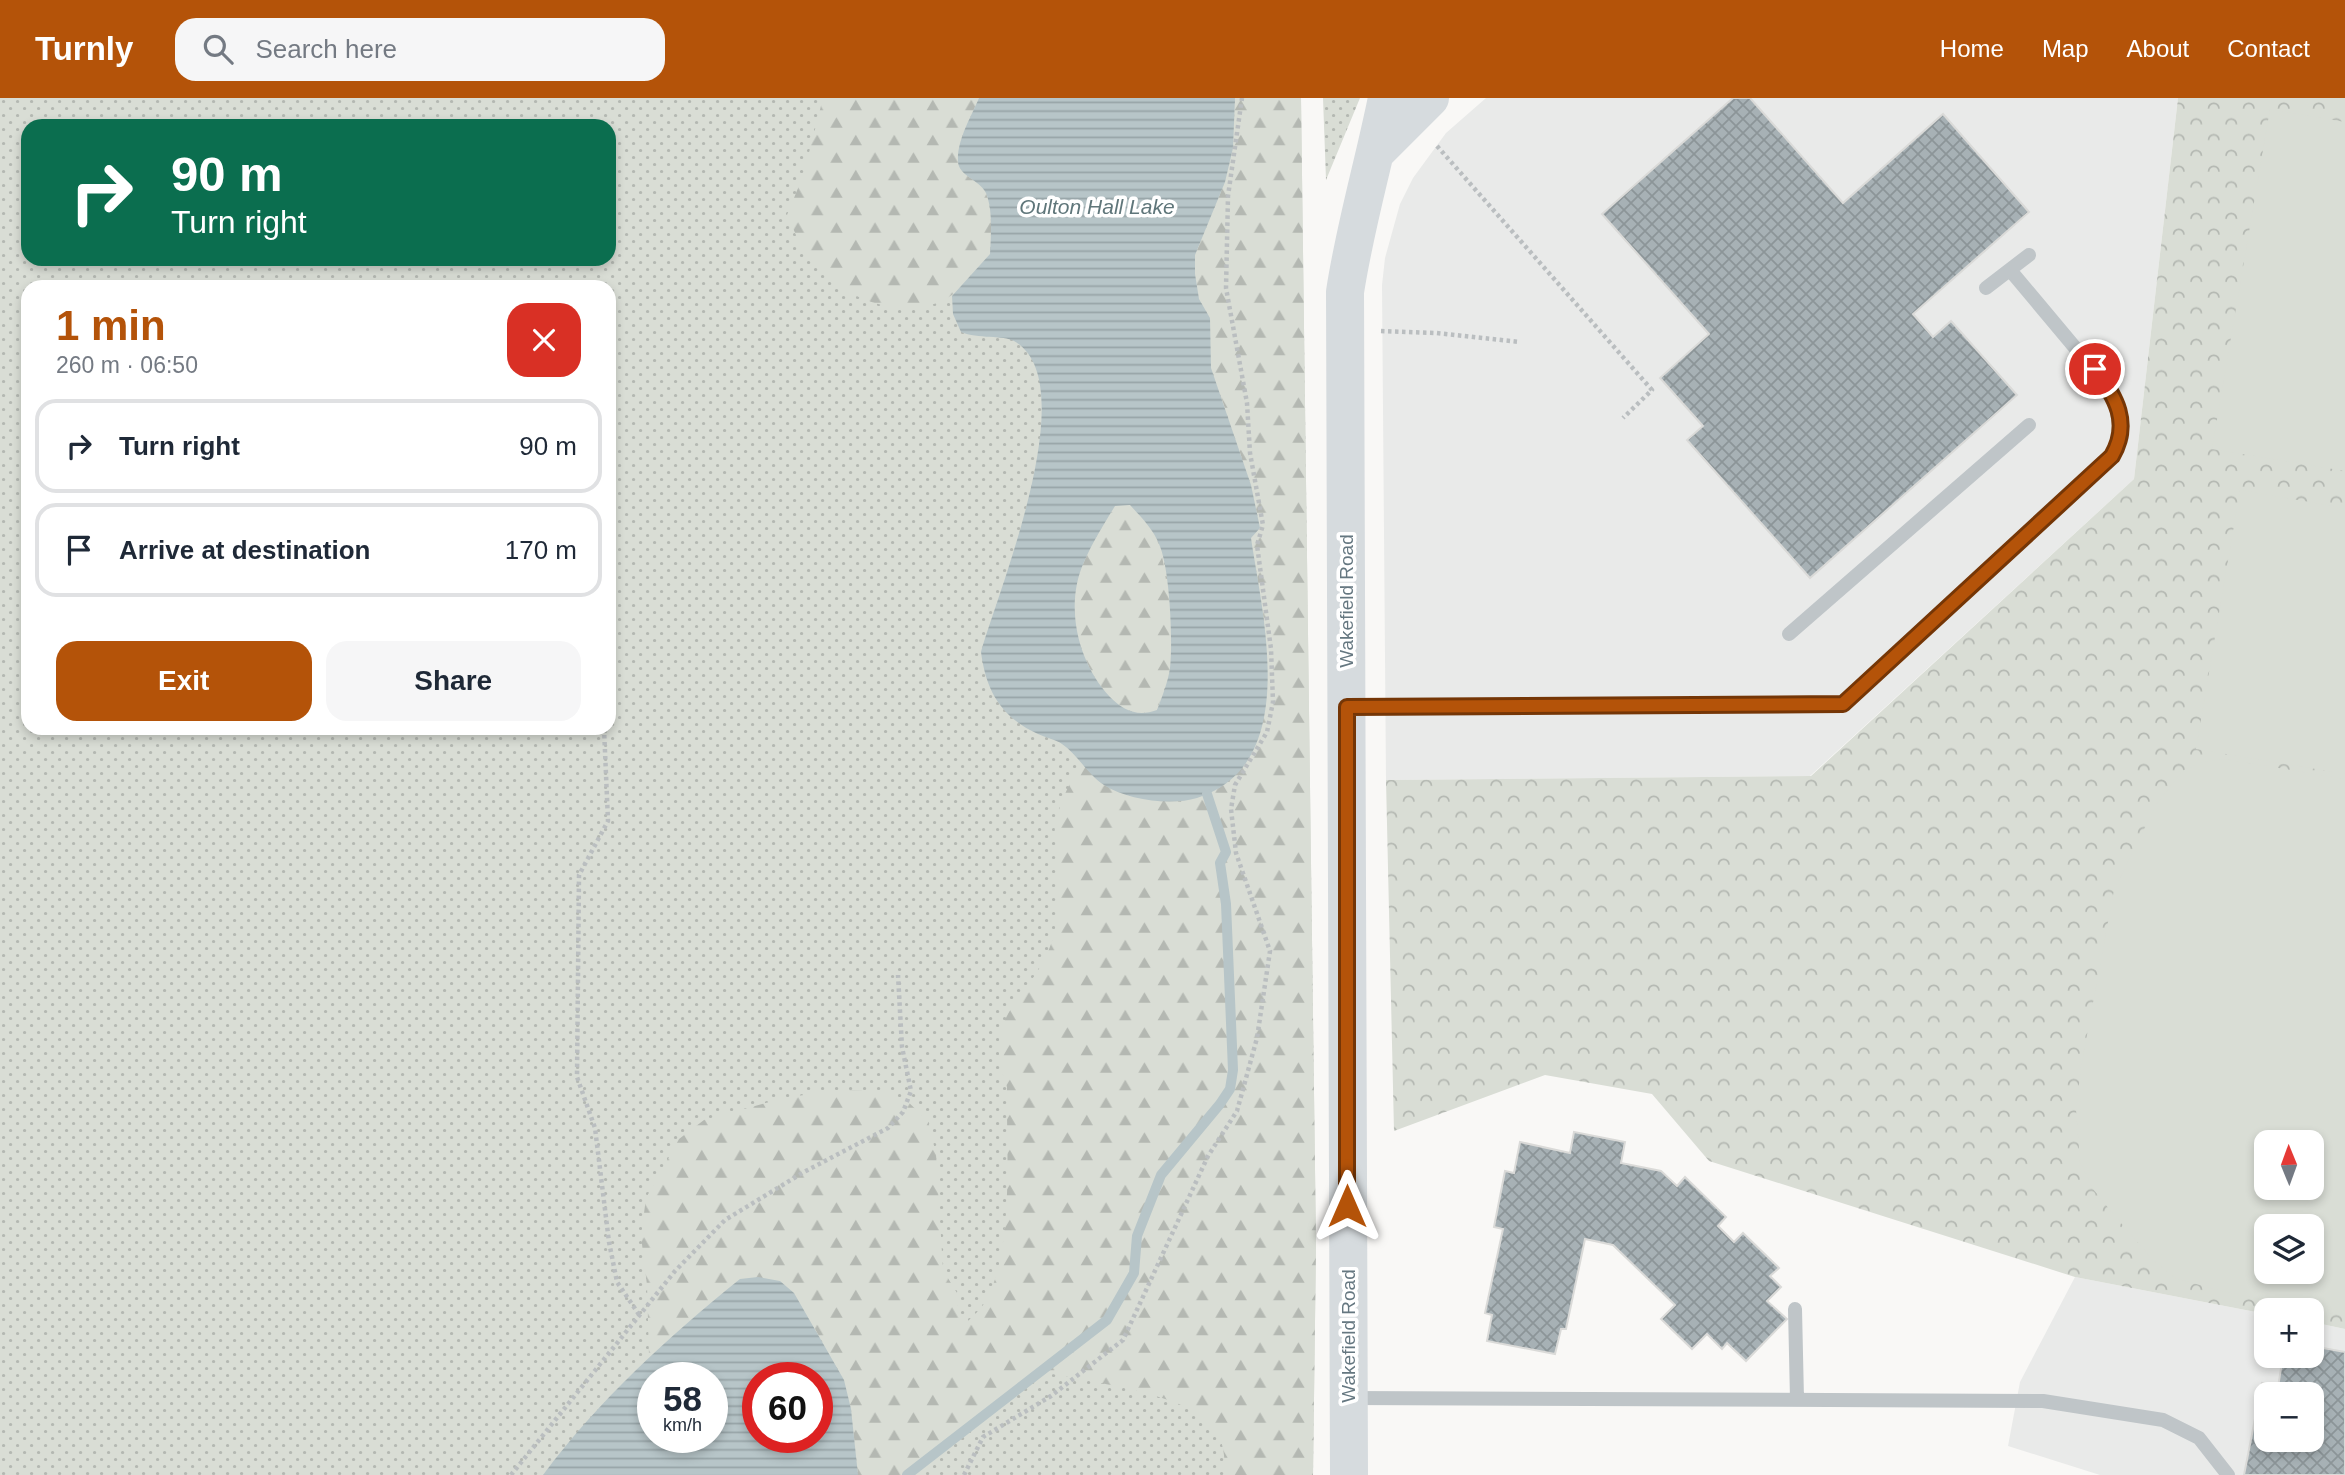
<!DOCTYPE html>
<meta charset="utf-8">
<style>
body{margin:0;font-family:Helvetica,sans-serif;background:#f6f6f7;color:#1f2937;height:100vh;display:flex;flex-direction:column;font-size:26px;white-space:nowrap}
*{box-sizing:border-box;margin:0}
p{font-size:23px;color:#747a83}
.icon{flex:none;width:38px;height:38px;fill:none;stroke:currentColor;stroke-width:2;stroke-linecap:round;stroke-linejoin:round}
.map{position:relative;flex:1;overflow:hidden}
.details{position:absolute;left:21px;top:182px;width:595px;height:455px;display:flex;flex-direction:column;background:#fff;border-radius:21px;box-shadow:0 4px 10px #0003}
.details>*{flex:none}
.guide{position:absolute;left:21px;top:21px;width:595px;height:147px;border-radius:21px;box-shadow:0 4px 10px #0003;background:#0b6e4f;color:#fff;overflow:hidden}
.needle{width:46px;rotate:359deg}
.fabs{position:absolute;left:2254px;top:1032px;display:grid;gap:14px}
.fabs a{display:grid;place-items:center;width:70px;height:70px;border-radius:14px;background:#fff;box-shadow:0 4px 10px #0003;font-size:35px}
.speed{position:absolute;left:637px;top:1264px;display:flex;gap:14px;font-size:35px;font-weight:700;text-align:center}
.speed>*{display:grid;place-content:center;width:91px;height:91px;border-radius:50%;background:#fff;box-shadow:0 4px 10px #0003;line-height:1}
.speed small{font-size:18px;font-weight:400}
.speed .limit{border:10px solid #d22;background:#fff;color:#111}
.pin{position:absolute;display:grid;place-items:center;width:60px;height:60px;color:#fff;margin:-30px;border:4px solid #fff;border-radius:50%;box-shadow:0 2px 7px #0007}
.me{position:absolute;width:77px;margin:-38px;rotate:0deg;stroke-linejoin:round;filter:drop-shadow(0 0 5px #0008)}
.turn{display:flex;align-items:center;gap:24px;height:147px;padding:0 35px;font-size:32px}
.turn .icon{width:91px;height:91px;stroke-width:2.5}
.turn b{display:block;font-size:49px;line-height:60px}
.round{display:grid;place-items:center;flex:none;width:74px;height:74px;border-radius:21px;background:#f6f6f7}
.overview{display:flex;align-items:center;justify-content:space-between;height:119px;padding:0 35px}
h1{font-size:42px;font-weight:700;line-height:52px;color:#b45309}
.action{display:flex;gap:14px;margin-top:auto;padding:14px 35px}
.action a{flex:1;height:80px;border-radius:21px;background:#b45309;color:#fff;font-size:28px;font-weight:700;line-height:80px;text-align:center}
.action a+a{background:#f6f6f7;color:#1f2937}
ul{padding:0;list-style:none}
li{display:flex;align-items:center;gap:21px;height:94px;margin:0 14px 10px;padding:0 21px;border:4px solid #e0e1e3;border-radius:21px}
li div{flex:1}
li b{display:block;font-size:26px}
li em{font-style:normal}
header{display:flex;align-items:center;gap:42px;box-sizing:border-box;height:98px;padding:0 35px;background:#b45309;color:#fff}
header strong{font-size:33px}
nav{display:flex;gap:38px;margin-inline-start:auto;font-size:24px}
.search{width:490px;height:63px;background:#f6f6f7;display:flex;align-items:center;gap:18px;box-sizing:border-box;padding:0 24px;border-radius:21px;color:#747a83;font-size:26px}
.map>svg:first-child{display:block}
</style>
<header>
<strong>Turnly</strong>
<div class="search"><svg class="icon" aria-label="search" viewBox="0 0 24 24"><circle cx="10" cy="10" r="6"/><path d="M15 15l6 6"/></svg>Search here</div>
<nav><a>Home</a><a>Map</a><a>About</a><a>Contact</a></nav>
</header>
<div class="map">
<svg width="2345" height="1377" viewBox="0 0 2345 1377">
<defs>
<pattern id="grass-dots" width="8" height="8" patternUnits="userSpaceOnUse" patternTransform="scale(1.75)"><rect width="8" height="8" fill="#d9ddd5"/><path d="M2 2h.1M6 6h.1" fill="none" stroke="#b4b8b2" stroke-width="1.8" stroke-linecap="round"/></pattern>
<pattern id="forest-firs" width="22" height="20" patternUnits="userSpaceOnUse" patternTransform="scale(1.75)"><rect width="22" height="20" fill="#d9ddd5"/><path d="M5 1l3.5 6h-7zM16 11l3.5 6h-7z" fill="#b4b8b2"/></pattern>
<pattern id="park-crowns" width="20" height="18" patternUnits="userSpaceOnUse" patternTransform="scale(1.75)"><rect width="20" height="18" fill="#d9ddd5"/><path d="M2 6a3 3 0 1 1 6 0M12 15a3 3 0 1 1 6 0" fill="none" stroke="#b4b8b2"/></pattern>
<pattern id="water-rules" width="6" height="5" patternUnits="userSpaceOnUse" patternTransform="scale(1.75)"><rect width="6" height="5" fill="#b7c5c8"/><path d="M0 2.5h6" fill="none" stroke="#98a5a8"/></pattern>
<pattern id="building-cross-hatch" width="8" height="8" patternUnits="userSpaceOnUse" patternTransform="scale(1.75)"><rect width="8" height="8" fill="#a7b1b5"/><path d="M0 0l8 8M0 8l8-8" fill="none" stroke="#8c9598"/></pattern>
</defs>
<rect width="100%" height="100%" fill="#f9f8f6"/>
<path fill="#e9eae9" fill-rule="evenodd" d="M1486 0H2178L2134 381 1810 678 1386 682 1382 187 1385 160 1400 106 1413 80 1446 35Z
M2075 1179 2266 1216V1258H2312V1224L2345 1231V1377H2100L2008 1348 2020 1284ZM2266 1297H2312V1342H2266Z"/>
<path fill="url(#grass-dots)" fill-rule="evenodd" d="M0 0H1301L1316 1147 1313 1377H0ZM28 28H609V161H28ZM28 189H609V630H28ZM653 1279H712V1339H653ZM758 1279H817V1339H758Z
M1323 0H1360L1326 82Z"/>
<path fill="url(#forest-firs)" d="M823 0H979C971 19 957 42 958 63 958 78 980 81 986 95 993 113 991 137 990 156 978 169 965 190 949 199 904 226 840 200 809 161 800 149 794 131 787 117L803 78Z
M1235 0H1301L1316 1147 1313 1377H1225C1225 1360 1224 1339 1211 1326 1183 1295 1085 1283 1042 1274L907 1377H858L851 1311 844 1282 806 1215 739 1181 630 1277 649 1258 647 1187 641 1138 646 1100 679 1041 704 1022 784 1000 837 992 877 993 905 1001 928 1023 936 1056 943 1172 957 1195 958 1213 967 1224C973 1218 981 1211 985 1204 1015 1154 1006 1048 1007 989 977 911 1038 900 1054 836 1059 818 1059 780 1058 761 1057 751 1054 739 1055 729 1059 705 1069 686 1081 665L1104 687 1128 698 1182 704 1207 696 1233 682 1266 535 1251 440 1260 430 1251 387 1211 269 1210 220 1199 201 1195 176V157L1225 84 1233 50Z
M1130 407 1146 424 1160 448 1164 469 1169 502 1170 571 1157 612C1138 619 1124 613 1110 599 1078 565 1064 508 1084 464 1092 445 1104 425 1115 408Z"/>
<path fill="url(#park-crowns)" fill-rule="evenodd" d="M2178 0H2345V1231L2312 1224V1213H2266V1216L2075 1179 1709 1063 1652 996 1545 977 1394 1033 1386 682 1811 678 2134 381ZM2266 1045H2312V1090H2266ZM2266 1129H2312V1174H2266Z"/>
<path fill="#d9ddd5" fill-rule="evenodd" d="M2270 11 2345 24V373L2212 351Z
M2240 392 2345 410V676L2196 651Z
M2224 661 2345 681V1218L2221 1193 2175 1180 2153 1162 2114 1117 2093 1091 2080 1064 2076 1012 2081 969 2114 792 2156 707 2182 673 2203 664ZM2266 1045H2312V1090H2266ZM2266 1129H2312V1174H2266Z"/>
<path fill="url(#water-rules)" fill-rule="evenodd" d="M979 0H1235L1233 50 1225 84 1195 157V176L1199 201 1210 220 1211 270 1251 387 1260 430 1251 440C1263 521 1301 667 1197 700 1171 708 1127 702 1104 687 1088 677 1078 657 1062 646 1055 641 1046 640 1038 636 1001 619 986 593 981 554 997 496 1086 283 1014 243 1003 237 978 241 961 234L953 216 952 198 990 156C991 137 993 112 986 95 979 81 958 78 958 63 957 42 971 19 979 0ZM1115 408 1130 407C1141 419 1153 431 1159 446 1170 470 1173 543 1170 570 1168 584 1162 599 1157 612 1138 619 1124 613 1110 599 1078 565 1064 508 1084 464 1092 445 1104 426 1115 408Z
M758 1179 780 1183 794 1195 844 1282 851 1311 858 1377H543C599 1302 667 1240 740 1181ZM653 1279H712V1339H653ZM758 1279H817V1339H758Z"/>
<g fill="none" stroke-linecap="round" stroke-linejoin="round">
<path stroke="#b7c5c8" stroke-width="10" d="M907 1377 1107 1222 1134 1175 1137 1138 1161 1077 1220 1006 1230 991 1233 972 1226 806 1220 765 1226 754 1207 696"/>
</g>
<path fill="url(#building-cross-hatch)" stroke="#dadad8" stroke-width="2" fill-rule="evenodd" d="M1733 0H1750L1843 105 1943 16 2029 114 1913 216 1933 239 1951 223 2017 297 1810 480 1687 342 1703 328 1660 280 1709 236 1602 116Z
M1574 1034 1625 1044 1621 1065 1661 1073 1677 1088 1685 1079 1726 1119 1718 1128 1734 1144 1743 1135 1779 1170 1770 1178 1781 1189 1767 1203 1787 1221 1746 1263 1727 1245 1722 1251 1707 1236 1692 1251 1661 1221 1675 1207 1613 1147 1585 1141 1566 1231H1561L1555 1256 1487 1243 1492 1217 1485 1215 1503 1131 1494 1129 1505 1073 1514 1075 1520 1044 1570 1055Z
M2312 1248 2345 1254V1377H2244L2262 1285 2278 1289 2283 1258H2312ZM2266 1297H2312V1342H2266Z"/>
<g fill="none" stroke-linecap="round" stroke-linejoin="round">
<path stroke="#babec0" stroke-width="4.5" stroke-dasharray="3.5 3.5" stroke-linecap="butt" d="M1437 48 1652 292 1623 320
M1381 233 1436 235 1520 244
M604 630 608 723 579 777 577 979 595 1030 609 1144 617 1184 640 1218
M511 1377 675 1173 725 1122 804 1074 888 1030 903 1014 911 993 902 949 898 877
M964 1377 983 1339 1051 1298 1123 1242 1208 1058 1237 1013 1257 940 1270 853 1236 755 1231 711 1235 687 1267 634 1273 604 1271 551 1257 447 1263 427 1250 355 1247 305 1226 190 1228 98 1242 0"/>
<path stroke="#bfc5c8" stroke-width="14" d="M1986 190 2029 157
M1789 536 2029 327
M1349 609 1843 606 2112 358 2122 339 2113 295 2010 172
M1795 1211 1797 1301
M1350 1300 2043 1303 2163 1322 2199 1340 2228 1377"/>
<path stroke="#d6dbde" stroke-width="38" d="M1377 53 1430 0
M1349 1377 1345 194C1355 128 1374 65 1387 0"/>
</g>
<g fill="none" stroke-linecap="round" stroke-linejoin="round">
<defs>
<path id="route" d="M1347 1108V609L1843 606 2112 358C2131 325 2116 299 2095 271"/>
</defs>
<use href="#route" stroke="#753606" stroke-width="18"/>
<use href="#route" stroke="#b45309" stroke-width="12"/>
</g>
<g text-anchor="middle" stroke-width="7" stroke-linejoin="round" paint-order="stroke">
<g font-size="19" fill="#657780" stroke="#fff">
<text transform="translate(1346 503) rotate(-90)" y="7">Wakefield Road</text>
<text transform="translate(1348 1238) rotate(-90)" y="7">Wakefield Road</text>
</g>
<g font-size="21" font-style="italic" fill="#5f767a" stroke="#fff">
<text x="1097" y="116">Oulton Hall Lake</text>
</g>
</g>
</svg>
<div class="fabs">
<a><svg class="needle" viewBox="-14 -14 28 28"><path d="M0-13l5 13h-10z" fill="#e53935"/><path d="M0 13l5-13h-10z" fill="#747a83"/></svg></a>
<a><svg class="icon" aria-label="layers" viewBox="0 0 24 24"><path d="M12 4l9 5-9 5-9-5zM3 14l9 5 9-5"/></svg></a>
<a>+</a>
<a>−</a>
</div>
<div class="speed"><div>58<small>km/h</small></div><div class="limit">60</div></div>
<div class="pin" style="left:2095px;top:271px;background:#d93025"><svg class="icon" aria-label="arrive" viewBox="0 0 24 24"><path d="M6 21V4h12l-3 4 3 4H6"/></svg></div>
<svg class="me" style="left:1347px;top:1108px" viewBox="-20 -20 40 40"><path d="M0-17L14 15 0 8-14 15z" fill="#b45309" stroke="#fff" stroke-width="4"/></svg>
<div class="guide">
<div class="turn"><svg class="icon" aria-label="right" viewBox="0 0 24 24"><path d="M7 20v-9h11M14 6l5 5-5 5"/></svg><div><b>90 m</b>Turn right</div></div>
</div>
<section class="details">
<div class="overview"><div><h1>1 min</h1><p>260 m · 06:50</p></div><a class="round" style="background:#d93025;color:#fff"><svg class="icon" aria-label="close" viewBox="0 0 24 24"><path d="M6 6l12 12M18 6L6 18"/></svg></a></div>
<ul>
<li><svg class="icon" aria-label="right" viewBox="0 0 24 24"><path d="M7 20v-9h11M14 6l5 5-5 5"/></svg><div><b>Turn right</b></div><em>90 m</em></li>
<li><svg class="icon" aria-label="arrive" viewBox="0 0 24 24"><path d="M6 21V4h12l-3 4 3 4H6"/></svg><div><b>Arrive at destination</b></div><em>170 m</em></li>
</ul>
<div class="action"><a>Exit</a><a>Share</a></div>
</section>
</div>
